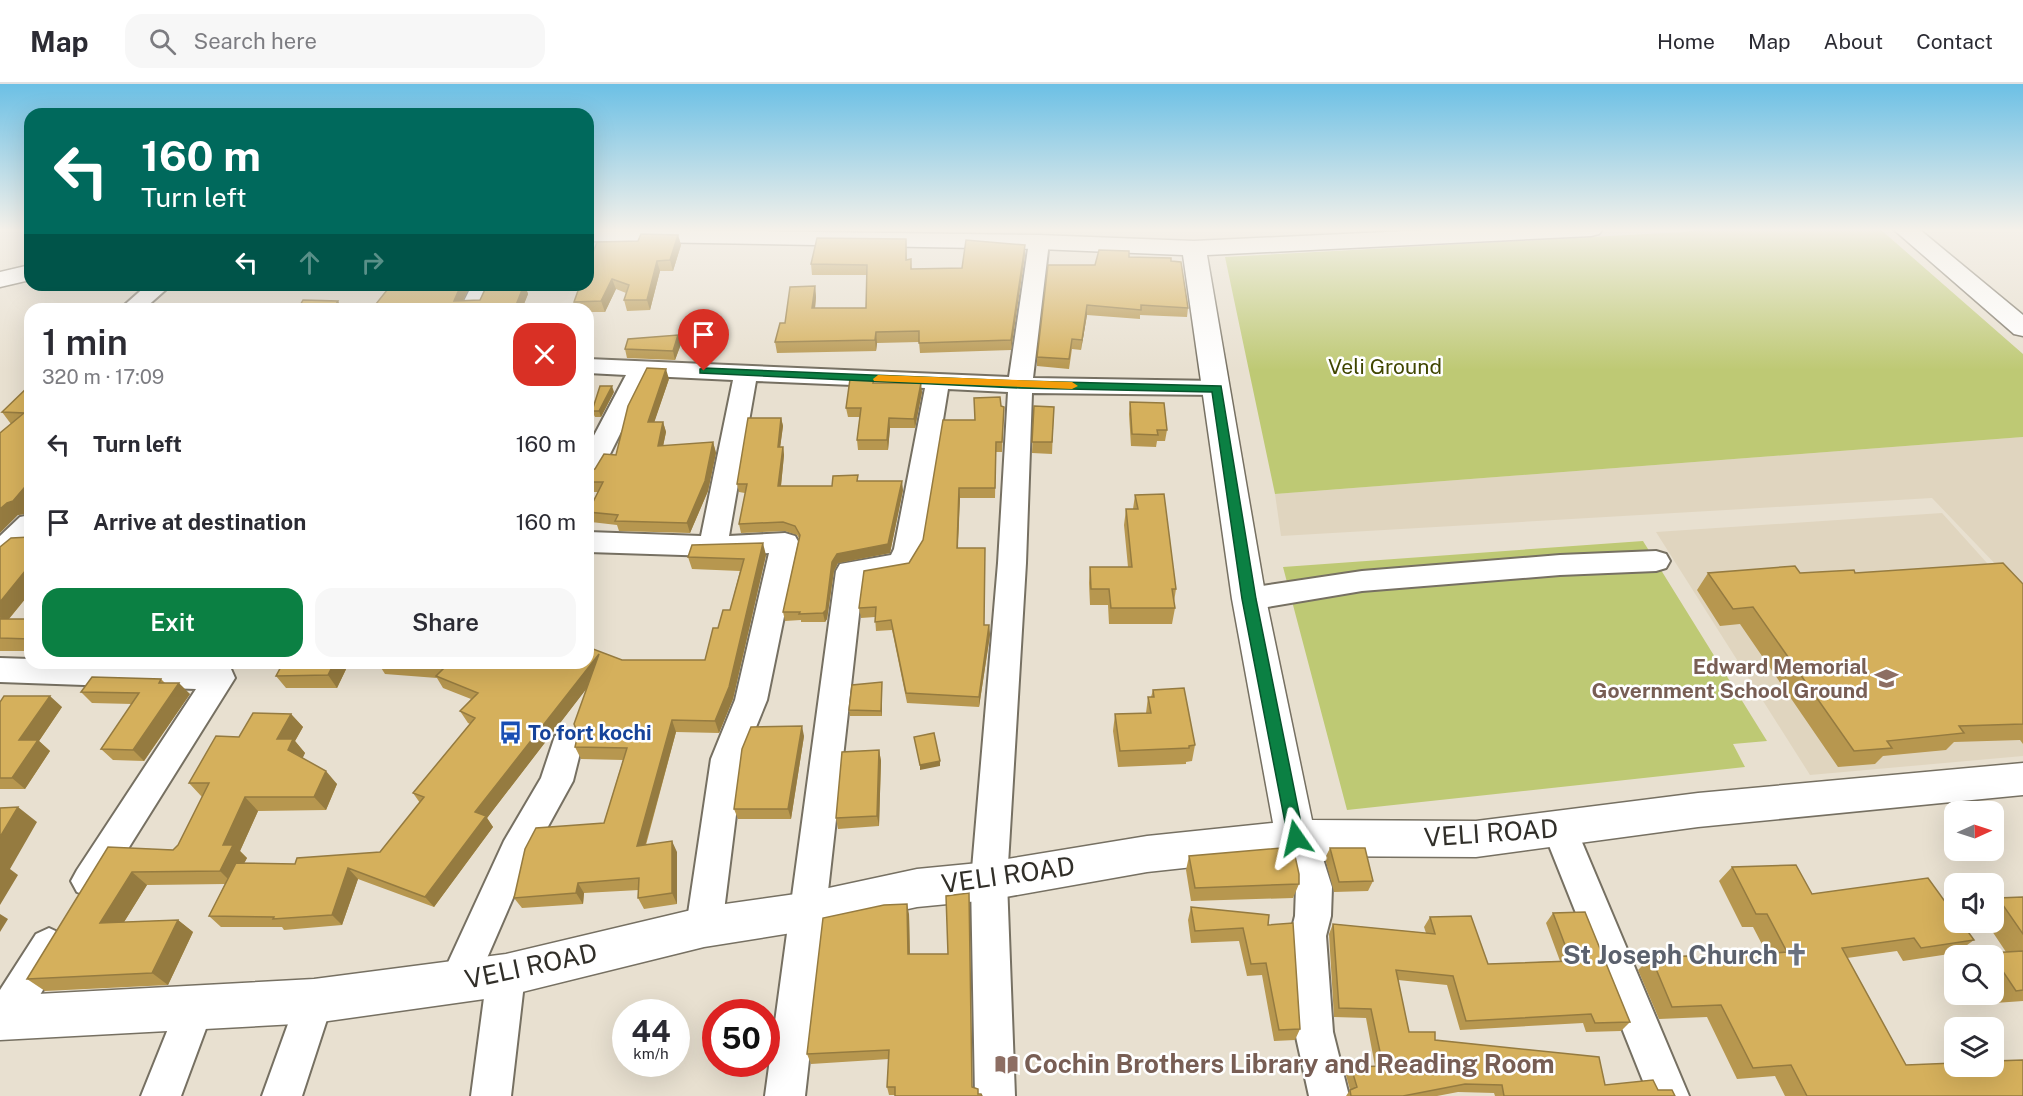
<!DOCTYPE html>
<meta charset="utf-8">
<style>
body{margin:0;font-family:"Public Sans",sans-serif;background:#f7f7f7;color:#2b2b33;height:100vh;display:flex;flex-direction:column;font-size:22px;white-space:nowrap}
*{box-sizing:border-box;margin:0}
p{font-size:20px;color:#7c7c81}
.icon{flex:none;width:33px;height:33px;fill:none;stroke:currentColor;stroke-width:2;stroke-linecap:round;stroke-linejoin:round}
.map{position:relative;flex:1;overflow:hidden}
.details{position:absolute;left:24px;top:219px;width:570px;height:366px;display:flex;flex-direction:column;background:#fff;border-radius:18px;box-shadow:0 6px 24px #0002}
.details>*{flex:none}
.guide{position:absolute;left:24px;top:24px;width:570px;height:183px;border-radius:18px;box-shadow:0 6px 24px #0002;background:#00695c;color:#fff;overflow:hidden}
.needle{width:39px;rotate:87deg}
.tools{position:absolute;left:1944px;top:717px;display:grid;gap:12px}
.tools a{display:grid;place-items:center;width:60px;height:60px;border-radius:12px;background:#fff;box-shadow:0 6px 24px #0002;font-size:30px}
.speed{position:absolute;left:612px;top:915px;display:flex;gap:12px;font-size:30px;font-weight:700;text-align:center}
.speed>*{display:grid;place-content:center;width:78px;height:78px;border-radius:50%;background:#fff;box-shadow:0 6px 24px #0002;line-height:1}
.speed small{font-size:15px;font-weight:400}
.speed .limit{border:9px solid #d22;background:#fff;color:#111}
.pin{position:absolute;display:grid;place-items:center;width:51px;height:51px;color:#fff;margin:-62px -26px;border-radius:50% 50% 50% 0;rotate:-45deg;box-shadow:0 0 6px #0007}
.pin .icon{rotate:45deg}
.me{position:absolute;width:66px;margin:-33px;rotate:349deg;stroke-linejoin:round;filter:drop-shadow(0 0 4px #0008)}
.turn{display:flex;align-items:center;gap:21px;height:126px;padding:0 18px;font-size:27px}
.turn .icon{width:78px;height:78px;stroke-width:2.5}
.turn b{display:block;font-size:42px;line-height:51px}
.lanes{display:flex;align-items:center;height:57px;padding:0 18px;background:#0003;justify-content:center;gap:30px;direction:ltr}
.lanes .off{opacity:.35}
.round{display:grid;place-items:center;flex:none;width:63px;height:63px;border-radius:18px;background:#f7f7f7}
.headline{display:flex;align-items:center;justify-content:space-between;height:102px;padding:0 18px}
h1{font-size:36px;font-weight:600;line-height:45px}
.button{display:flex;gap:12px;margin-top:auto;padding:12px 18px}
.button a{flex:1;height:69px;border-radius:18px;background:#0b8043;color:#fff;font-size:24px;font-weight:600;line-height:69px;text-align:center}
.button a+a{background:#f7f7f7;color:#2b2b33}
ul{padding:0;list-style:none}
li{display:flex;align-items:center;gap:18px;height:78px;padding:0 18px}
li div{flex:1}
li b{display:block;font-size:22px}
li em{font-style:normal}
header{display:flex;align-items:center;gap:36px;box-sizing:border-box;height:84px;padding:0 30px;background:#fff;border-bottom:2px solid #e1e1e2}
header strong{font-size:28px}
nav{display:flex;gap:33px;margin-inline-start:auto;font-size:21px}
.search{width:420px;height:54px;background:#f7f7f7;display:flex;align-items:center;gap:15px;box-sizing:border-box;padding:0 21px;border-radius:18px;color:#7c7c81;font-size:22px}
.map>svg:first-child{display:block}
</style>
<header>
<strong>Map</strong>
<div class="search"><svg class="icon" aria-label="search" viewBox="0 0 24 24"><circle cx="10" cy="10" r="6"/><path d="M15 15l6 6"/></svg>Search here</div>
<nav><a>Home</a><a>Map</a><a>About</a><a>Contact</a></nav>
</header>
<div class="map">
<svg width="2023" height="1012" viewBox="0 0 2023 1012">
<rect width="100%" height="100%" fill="#e8e0d0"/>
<path fill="#e0d5bf" d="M2023 353V509L1932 414 1281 452 1275 410Z
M1942 429 2023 519V672L1810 691 1656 448Z"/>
<path fill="#bec974" d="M1707 145H1880L2023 270V353L1275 410 1225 173 1683 148Z
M1643 457 1767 657 1733 660 1745 683 1347 726 1283 483Z"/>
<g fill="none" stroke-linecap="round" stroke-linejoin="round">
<defs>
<path id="minor" d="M1039 152 1046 154 1049 158 1033 294 1217 297 1225 299 1229 304 1225 309 1217 311 1032 309 1026 479 1007 797 1015 1012H975L971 797 998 479 1008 308 948 305 922 465 910 487 863 495 805 1012H765L836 487 840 480 891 471 894 465 925 304 756 297 729 452 785 449 795 452 799 459 767 616 743 675 722 843 717 855 704 860 691 855 686 843 711 675 735 616 769 469 713 472 588 468V448L701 452 733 296 649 292 601 388 597 394 588 397V363L626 291 588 289V275L1009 293 1029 158 1032 154Z
M147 201H171L144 225H120Z
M472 201H494L482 225H460Z
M30 431V456L10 475 0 478V452L20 433Z
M1656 467 1666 470 1670 477 1666 484 1656 487 1560 491 1362 507 1249 526 1239 523 1235 515 1239 507 1249 504 1362 487 1560 471Z
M0 574 30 575V579H173L220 582 231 585 235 594 101 808 89 813 77 808 71 797 77 786 196 605 0 598Z
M566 648 577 652 582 661 573 697 529 777 471 911 458 916 445 911 439 898 445 885 504 757 541 694 555 652Z
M1559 729 1571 733 1576 744 1689 1012H1649L1542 744 1547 733Z
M1296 739 1308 743 1319 762 1332 803 1331 832 1326 852 1333 948 1349 1012H1309L1295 948 1290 852 1295 832 1296 803 1290 776 1279 754 1284 743Z
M49 844 62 850 67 862 62 874 18 948 4 953 0 951V906L36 850Z
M506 873 519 878 525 891 511 1012H471L487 891 493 878Z
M314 898 327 904 333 917 302 1012H262L301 904Z
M195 904 208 910 214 923 181 1012H141L182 910Z"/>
<path id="secondary" d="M588 145 1039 151 1194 157 1449 145H1603L1599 150 1591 152 1207 171 1266 515 1312 736 1476 737 1698 709 2023 679V711L1698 743 1476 773 1296 772 1147 788 989 816 917 823 810 846 704 863 506 912 314 939 0 956V912L314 895 506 870 704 823 810 808 917 785 989 778 1147 752 1273 739 1232 515 1183 171 1039 165 588 157Z
M1893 145H1919L2023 231V252L2014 250Z
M30 181V196L0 203V188Z"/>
</defs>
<use href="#minor" stroke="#767062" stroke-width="4"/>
<use href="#secondary" stroke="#767062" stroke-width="3"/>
<use href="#minor" fill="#fff" fill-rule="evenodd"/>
<use href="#secondary" fill="#fff" fill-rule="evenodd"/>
</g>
<path fill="#b7974f" d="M678 151 681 161 673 187H660L650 226 627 227 624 216 626 209 616 205 605 228H588V225H576L574 218 638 157Z
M906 155 907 176 912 185 962 184 1025 161V171L1011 266 920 269 919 258 877 259 876 267 777 269 775 258 785 239 815 202 816 213 815 224H866V191H812L811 180Z
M1129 173 1171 177 1188 224 1187 233 1140 231V235L1087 231 1081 266 1072 265 1069 285 1037 282V273L1095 181Z
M470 201 463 217 480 216 487 201H525L528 210 522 225H372Z
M681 260 675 276 627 274 625 265Z
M669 295 654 338H663L666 348 663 362 713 358 716 369 708 407 690 449 619 447 617 441 591 438 588 430V426L598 408H588V388L595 385 616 371Z
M874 299 922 308 915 344H890L888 366H858L857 356 860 333H848L846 324Z
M28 303 24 430 18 431 11 340 2 328Z
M614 308 601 333H595L592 327Z
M1130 318 1167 346 1165 357H1157L1156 363 1131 362 1129 330Z
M1001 322 1004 323 1002 368H996L995 414H960L958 464 984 541H989L990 551 979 623 907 619 892 546 876 547 875 533 861 534 859 524 909 479 923 456 975 336Z
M1034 322 1054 323 1052 370 1032 369Z
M781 334 783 342 780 363H783L784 371 781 402H832L859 397 903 406 890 469 838 479 834 487 827 535 825 538H801V536L785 537 783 528 799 454 797 451 785 447 741 449 739 440 745 409 739 408 737 400Z
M1135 411 1176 505 1174 518 1175 524 1172 540H1109L1108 521H1090L1089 499 1090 483H1128L1124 441 1126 425H1133Z
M30 453V509L9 535H30V567H0V463Z
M766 471 733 615 719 649 676 648 646 761 677 768V820L644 825 638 814 639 806 584 809 583 820 522 824 514 814 604 739 623 676 581 675 575 663 578 650 586 605 487 734 493 743 434 823 358 795 342 841 284 846 282 843H221L209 832 225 800 147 801 124 838 178 836 193 848 168 901 45 907 27 895 108 763 173 766 178 761 202 713 189 699 239 653 291 630 303 643 295 657 305 669 302 674 337 700 326 726 258 727 240 767 247 774 244 779 295 780 380 768 420 719 413 709 470 640 468 639 460 627 471 615 443 604 437 594 385 590 378 579H588L622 576H705L718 544 730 526 740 487 692 485 688 473Z
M1708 489H1855L2023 500V660L2020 656 1954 658 1946 666 1883 672 1875 680 1838 683 1740 540 1720 542 1697 506Z
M349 579 337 604H286L276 592Z
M161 595 165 599 190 610 144 677 113 676 101 665 132 620 92 619 81 608Z
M882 604V632H850L849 626Z
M1153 606 1195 661 1192 677 1186 678V680L1118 683 1113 647 1115 630 1146 629 1148 613H1151Z
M0 618 62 623 39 657 50 667 25 705H0Z
M804 652 791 735H738L734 725Z
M879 666 881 677 879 742 838 745 836 734Z
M1330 764 1373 797 1368 807 1334 808 1325 774Z
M1189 772 1299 800 1293 814 1191 817 1186 786Z
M1732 783 1812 810 1974 856 1956 869 1903 877 1897 867 1847 874 1906 981 2023 1012H1785L1775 992 1737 995 1707 933 1659 935 1638 886 1651 873 1689 876 1767 870 1753 843H1742L1719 797Z
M2023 813V917L1995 919 1990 910H1994V872H1987L1990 869 2006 868 1986 838H1994V817L1998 814Z
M969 820 895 1011H889L887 1003 889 975 811 980 807 970 909 830 910 870H948Z
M1191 823 1268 841 1300 945 1295 956 1274 957 1262 891 1247 892 1239 857 1191 859 1188 836Z
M1553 829 1630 938 1621 947 1586 948 1583 939 1460 946 1447 901 1398 896 1409 948 1435 956 1605 1001 1658 1006 1675 1012H1495L1494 1009 1458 1008 1437 1012H1346L1350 1006 1346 991 1351 983 1375 982 1366 934 1334 933 1329 850 1333 840 1426 849 1424 843 1430 833 1488 880 1560 877 1546 839Z"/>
<path fill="#957b40" d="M678 151 681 161 673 187 670 176Z
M1025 161V171L1011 266V256Z
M657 177 660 187 650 226 647 216Z
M612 195 616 205 605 228 601 217Z
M461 201H470L459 225 454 217Z
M517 201H525L528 210 522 225H518L516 221Z
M815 202 816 213 814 235 812 224Z
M338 217 342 225H333Z
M190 220 193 225H186Z
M249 220 252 225H245Z
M1087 221V231L1081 266 1082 256Z
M876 248 877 259 876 267 875 256Z
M678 251 681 260 675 276 673 267Z
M666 285 669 295 651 348 648 338Z
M921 299 922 308 915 344 914 335Z
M612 302 614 308 601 333 599 327Z
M781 334 783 342 779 372 778 363Z
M889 334 890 344 888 366 887 356Z
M663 338 666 348 661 372 658 362Z
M713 358 716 369 708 407 690 449 687 439Z
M783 363 784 371 780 411 778 402Z
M30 397V423L24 430 18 431 0 449V425Z
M902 397 903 406 890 469 838 479 834 487 827 535 825 538 823 529 832 478 837 470Z
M959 404 960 414 957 474V464Z
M763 459 766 471 733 615 719 649 715 637Z
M30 481V509L7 537 0 544V518Z
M989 541 990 551 979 623V613Z
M599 570 604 582 487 734 493 743 434 823 425 813 475 728Z
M334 579H349L337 604 328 591Z
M882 598V632L881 627Z
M179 599 190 610 144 677 133 666Z
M50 612 62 623 39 657 50 667 25 705 12 694 19 656Z
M291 630 303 643 295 657 305 669 300 680 277 655Z
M672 636 676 648 642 773 637 762Z
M802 642 804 652 791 735 788 725Z
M879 666 881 677 879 742 877 732Z
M940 677V682L920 686V681Z
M326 687 337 700 326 726 314 713Z
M245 713 258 727 240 767 247 774 233 800 220 787 223 761Z
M18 723 37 738 10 785 18 791 0 821V753Z
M672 757 677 768V820L672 809Z
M348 784 358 795 342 841 332 831Z
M132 788 147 801 116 851 100 839Z
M578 799 584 809 583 820 576 809Z
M907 820 909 830 910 880 908 870Z
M0 830 8 835 0 848Z
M178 836 193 848 168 901 152 889Z"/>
<path fill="#d5b05c" stroke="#957b40" stroke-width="1.5" d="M641 150 678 151 670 176 657 177 647 216H624L629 201 612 195 601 217 574 218 580 201H588V181L597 158 638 157Z
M817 154 906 155V176L911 175V185L962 184 966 156 1025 161 1011 256 919 259V247L876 248 875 256 775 258 780 239H785L790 203 815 202 812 224H866L867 181 811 180Z
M1099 166 1129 167V173L1171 174V177L1181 178 1188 224 1141 221V226L1087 221 1082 256 1072 255 1069 275 1037 273 1048 181H1095Z
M391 201H461L454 217 480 216 487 201H524L516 221 497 222V225H372Z
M303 216 338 217 333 225H298Z
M190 220 186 225H129L133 221Z
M249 220 245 225H218L221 221Z
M678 251 673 267 625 265 628 255Z
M647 284 666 285 648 338H663L658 362 713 358 705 397 687 439 615 437 618 431 588 428 603 398H588V388L595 385 604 370 616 371 628 322Z
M850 295H874L873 299H921L914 335 889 334 887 356H857L861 324H846Z
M600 302H612L599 327H592Z
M28 303 30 304V397L13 417 7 419 0 425V349L24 329 2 328Z
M1000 313 1001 322 1004 323 1002 358H996L995 404H959L957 464H985L984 541H989L979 613 906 609 891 536 875 538 876 523 859 524 864 487 909 479 923 456 943 336H975L974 314Z
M1130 318 1164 319 1167 346H1157L1158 351 1132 350Z
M1034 322 1054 323 1052 358H1032Z
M748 334H781L778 363H783L778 402H832L833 392 858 391 857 397H902L888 460 837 470 832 478 826 526 823 529 799 530 800 528H783L800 451 795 442 783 438 739 440 747 400H737Z
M1164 410 1176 505H1172L1175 524H1111L1109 505H1091L1090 483H1132L1126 425H1138L1135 411Z
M30 453V481L0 518V463L11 454Z
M763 459 729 603 715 637 672 636 637 762 672 757V809L638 814 639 794 578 799 576 809 514 814 525 765 536 744 604 739 627 664 575 663 578 650 574 640 599 570 475 728 486 732 425 813 348 784 332 831 273 835 274 833 209 832 236 779 295 780 297 774 380 768 424 713 413 709 475 634 460 627 478 609 436 592 445 583 396 579H588V563L622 576H705L713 544H718L723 526H730L744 475 688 473 692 461Z
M2003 479 2023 500V640L1959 642 1964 649 1887 657 1892 664 1854 667 1753 523 1733 525 1708 489 1795 482 1800 489 1854 486 1855 489Z
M0 533H3L1 535H30V555L0 554Z
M283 579H334L328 591 276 592Z
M92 593 161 595 159 599H179L133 666 101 665 139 609 81 608Z
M882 598 881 627 849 626 852 601Z
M1184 604 1195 661 1189 662V664L1120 667 1115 630 1151 629 1148 613H1154L1153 606Z
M4 612H50L19 656H38L12 694H0V618Z
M253 629 291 630 277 655H293L288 666 326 687 314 713H245L223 761H233L220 787 132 788 100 839 178 836 152 889 27 895 108 763 173 766 178 761 209 699H189L216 652 239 653Z
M802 642 788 725H734L742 665 751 643Z
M934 649 940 677 920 681 914 653Z
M879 666 877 732 836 734 842 668Z
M18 723 0 753V724Z
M1293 763 1299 790V800L1195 804 1189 772Z
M1330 764H1365L1373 797 1339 798Z
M1796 781 1812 810 1928 794 1954 830V838H1961L1974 856 1921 864 1914 854 1842 864 1906 981 1954 979V982H1994V977L2023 976V1012H1807L1791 981 1753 984 1721 921 1672 923 1651 873 1687 872 1689 876 1787 868 1767 830H1756L1732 783Z
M969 809 972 1003 978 1005V1010H981L982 1012H895V1003H887L889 966 807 970 823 834 884 821 907 820 908 870H948L946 812Z
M2023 813V850L1998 814Z
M1191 823 1269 831 1268 841 1293 839 1300 945 1279 946 1266 879 1251 880 1243 844 1195 847Z
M1585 828 1630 938 1595 939 1591 930 1466 937 1453 892 1396 886 1409 948H1435V956L1599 973 1605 1001 1653 996 1658 1006H1672L1675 1012H1504L1502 1001 1465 1000 1403 1012H1351L1350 1006 1357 1003 1351 983 1383 982 1371 925 1339 924 1333 840 1435 850 1430 833 1471 832 1488 880 1571 877 1553 829Z
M2023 867V906L2016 907 1994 874V872H1992L1990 869Z"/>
<linearGradient id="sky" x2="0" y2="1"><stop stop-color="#6cc0e5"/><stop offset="0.51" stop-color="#f5f1ea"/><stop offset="1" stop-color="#f5f1ea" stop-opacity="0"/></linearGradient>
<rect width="2023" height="286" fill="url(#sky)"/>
<path fill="#0b8043" stroke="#07532c" stroke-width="1.5" d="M704 284 1020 297 1221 302 1256 515 1304 754 1302 760 1296 762 1291 760 1288 754 1242 515 1212 308 1020 304 700 289V285Z"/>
<path fill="#f59e0b" d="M878 291 1072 298 1078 302 1072 305 874 297 873 295Z"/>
<defs>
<symbol id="school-bare" viewBox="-9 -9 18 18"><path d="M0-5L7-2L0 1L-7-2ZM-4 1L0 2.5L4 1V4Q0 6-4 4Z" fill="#8d6e63" stroke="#fff" stroke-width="2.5" paint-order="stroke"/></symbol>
<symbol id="bus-bare" viewBox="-9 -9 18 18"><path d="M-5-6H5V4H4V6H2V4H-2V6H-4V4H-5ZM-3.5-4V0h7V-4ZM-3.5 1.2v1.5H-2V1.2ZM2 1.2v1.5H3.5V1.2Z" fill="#1a4fb4" stroke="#fff" stroke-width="2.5" paint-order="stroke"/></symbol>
<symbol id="church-bare" viewBox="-9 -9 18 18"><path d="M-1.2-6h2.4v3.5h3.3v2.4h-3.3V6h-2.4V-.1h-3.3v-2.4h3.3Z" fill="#6b7280" stroke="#fff" stroke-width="2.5" paint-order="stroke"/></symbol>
<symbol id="library-bare" viewBox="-9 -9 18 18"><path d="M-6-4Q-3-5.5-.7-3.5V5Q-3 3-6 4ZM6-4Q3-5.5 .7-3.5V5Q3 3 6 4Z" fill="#8d6e63" stroke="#fff" stroke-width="2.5" paint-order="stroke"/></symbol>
</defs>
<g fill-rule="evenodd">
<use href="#school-bare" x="1870" y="578" width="33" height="33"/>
<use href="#bus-bare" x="494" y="632" width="33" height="33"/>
<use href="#church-bare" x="1780" y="854" width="33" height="33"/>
<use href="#library-bare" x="990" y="964" width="33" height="33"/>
</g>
<g text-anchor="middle" stroke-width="5" stroke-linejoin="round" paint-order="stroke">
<g font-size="21" fill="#404600" stroke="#fff">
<text x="1385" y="290">Veli Ground</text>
</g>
<g font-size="21" font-weight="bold" fill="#785e54" stroke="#fff" text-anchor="end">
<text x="1868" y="590">Edward Memorial<tspan x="1868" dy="24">Government School Ground</tspan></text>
</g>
<g font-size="21" font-weight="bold" fill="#164399" stroke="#fff" text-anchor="start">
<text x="528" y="656">To fort kochi</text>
</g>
<g font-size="26" fill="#312f29" stroke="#fff">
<text transform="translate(1491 749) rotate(-4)" y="9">VELI ROAD</text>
<text transform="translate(1008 791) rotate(-8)" y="9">VELI ROAD</text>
<text transform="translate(531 882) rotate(-12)" y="9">VELI ROAD</text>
</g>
<g font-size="26" font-weight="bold" fill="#5b616d" stroke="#fff" text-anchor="end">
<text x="1778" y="880">St Joseph Church</text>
</g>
<g font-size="26" font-weight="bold" fill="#785e54" stroke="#fff" text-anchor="start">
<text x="1024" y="989">Cochin Brothers Library and Reading Room</text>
</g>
</g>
</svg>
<div class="tools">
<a><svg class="needle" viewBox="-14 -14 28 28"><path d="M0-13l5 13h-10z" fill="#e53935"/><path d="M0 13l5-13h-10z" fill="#7c7c81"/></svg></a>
<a><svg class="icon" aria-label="sound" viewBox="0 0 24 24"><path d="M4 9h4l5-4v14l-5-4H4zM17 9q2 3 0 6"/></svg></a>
<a><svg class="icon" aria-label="search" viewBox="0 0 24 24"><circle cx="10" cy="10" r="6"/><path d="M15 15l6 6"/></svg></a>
<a><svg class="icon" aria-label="layers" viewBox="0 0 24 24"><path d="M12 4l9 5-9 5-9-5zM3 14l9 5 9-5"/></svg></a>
</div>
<div class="speed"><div>44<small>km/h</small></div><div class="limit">50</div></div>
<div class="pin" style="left:704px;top:287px;background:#d93025"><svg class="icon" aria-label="arrive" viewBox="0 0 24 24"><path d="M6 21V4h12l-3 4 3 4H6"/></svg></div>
<svg class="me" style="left:1296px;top:754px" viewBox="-20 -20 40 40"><path d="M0-17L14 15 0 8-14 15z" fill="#0b8043" stroke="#fff" stroke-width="4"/></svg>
<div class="guide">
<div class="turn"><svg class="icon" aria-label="left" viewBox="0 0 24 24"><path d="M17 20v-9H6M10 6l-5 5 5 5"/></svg><div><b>160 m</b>Turn left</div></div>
<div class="lanes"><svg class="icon" aria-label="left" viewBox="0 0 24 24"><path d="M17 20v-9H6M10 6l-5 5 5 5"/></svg><svg class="icon off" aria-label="ahead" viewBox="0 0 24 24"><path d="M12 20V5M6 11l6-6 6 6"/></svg><svg class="icon off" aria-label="right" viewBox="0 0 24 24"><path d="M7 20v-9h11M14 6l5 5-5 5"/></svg></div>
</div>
<section class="details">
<div class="headline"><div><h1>1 min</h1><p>320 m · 17:09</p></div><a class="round" style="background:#d93025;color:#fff"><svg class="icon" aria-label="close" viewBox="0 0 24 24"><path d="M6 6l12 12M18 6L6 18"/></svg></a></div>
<ul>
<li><svg class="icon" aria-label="left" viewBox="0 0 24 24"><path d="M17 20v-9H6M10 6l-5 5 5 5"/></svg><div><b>Turn left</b></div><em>160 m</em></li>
<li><svg class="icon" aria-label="arrive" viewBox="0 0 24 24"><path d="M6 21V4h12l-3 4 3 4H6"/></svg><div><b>Arrive at destination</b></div><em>160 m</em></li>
</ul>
<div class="button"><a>Exit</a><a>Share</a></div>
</section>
</div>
